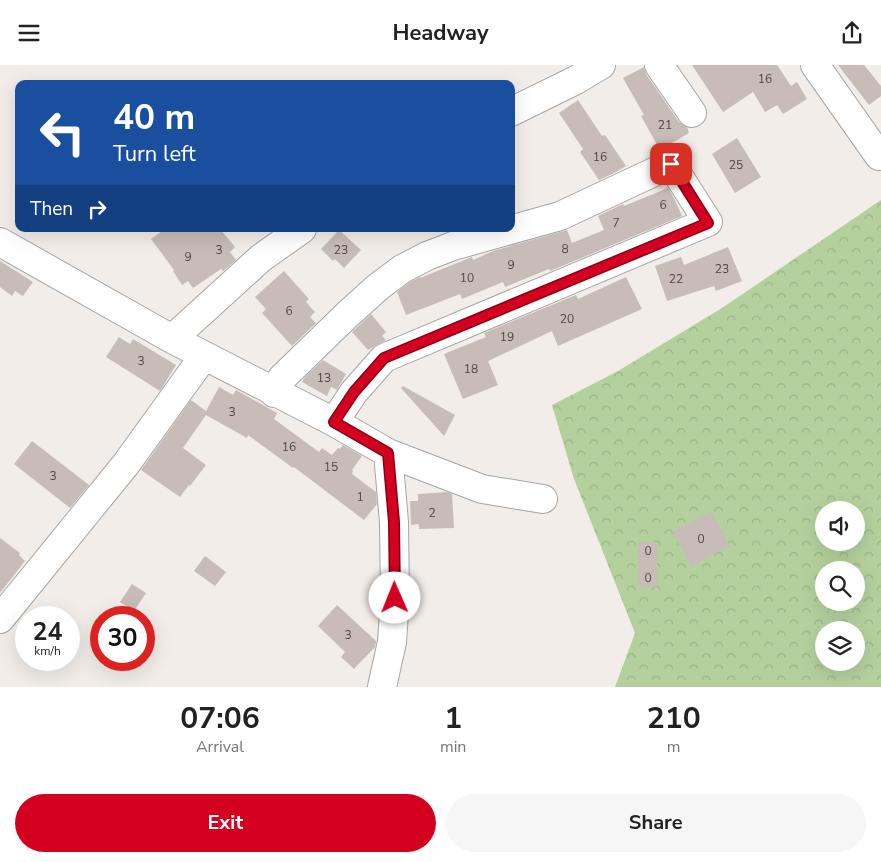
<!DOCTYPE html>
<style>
body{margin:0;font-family:"Nunito Sans",sans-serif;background:#f6f6f6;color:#222;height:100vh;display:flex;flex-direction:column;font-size:19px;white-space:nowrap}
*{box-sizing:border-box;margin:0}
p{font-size:16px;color:#767676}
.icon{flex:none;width:28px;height:28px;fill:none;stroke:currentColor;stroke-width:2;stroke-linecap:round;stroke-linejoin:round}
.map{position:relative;height:622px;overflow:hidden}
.panel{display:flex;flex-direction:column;background:#fff;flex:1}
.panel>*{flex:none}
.banner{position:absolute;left:15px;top:15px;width:500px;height:152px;border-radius:10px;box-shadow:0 5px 20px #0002;background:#1a4fa0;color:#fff;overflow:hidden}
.tools{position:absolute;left:815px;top:436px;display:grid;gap:10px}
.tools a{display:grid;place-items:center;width:50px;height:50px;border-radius:50%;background:#fff;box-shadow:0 5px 20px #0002;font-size:25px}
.speed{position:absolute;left:15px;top:541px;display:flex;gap:10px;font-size:25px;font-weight:700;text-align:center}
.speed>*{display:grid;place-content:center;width:65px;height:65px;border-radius:50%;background:#fff;box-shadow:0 5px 20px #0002;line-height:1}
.speed small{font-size:12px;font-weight:400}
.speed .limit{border:8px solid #d22;background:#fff;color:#111}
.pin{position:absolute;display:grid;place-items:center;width:42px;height:42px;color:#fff;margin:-21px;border-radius:10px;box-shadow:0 2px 8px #0006}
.me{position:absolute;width:55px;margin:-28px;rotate:359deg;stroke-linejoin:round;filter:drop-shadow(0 0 4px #0008)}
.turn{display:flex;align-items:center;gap:18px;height:105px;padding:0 15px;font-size:22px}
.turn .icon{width:65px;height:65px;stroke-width:2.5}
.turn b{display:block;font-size:35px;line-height:42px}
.then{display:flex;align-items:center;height:48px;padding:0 15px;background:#0003;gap:10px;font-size:19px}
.eta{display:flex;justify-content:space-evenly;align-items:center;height:85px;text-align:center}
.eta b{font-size:30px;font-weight:700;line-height:35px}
.primary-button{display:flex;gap:10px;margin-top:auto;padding:10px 15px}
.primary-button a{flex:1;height:58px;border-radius:30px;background:#d30020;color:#fff;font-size:20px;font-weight:700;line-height:58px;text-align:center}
.primary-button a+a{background:#f6f6f6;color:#222}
header{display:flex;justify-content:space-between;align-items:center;height:65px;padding:0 15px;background:#fff;font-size:22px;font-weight:700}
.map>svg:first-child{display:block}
</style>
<header><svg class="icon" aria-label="menu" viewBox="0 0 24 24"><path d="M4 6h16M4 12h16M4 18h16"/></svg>Headway<svg class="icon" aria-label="share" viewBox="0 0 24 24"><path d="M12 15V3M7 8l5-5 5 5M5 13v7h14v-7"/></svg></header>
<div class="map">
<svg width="881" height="622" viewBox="0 0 881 622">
<defs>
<pattern id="forest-crowns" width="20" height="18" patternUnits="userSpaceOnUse" patternTransform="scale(1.25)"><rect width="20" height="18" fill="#b4d19d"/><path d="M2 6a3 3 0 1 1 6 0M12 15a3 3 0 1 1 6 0" fill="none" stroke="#9ab387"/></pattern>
</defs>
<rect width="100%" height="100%" fill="#f2ede8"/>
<path fill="url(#forest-crowns)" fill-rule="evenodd" d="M881 135V622H615L635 568 574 414 552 340 618 306 722 243ZM824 445H856V478H824ZM824 505H856V538H824ZM824 565H856V598H824Z"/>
<path fill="#c7bcb7" d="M692 0H777L791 21 797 17 807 34 783 49 777 40 765 47 753 27 723 47Z
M838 0H864L881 21V31L869 40Z
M644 2 646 9 679 57 687 62 689 68 660 85 641 51 644 50 623 13Z
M578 35 602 71 605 70 626 101 616 107 599 115 580 87 583 84 559 48Z
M737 73 761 112 735 128 712 89Z
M668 123 675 135 682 151 550 206 549 204 505 222 503 217 462 234 460 229 406 250 397 227 410 217 420 212V213L472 192 473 195 493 186 567 165 572 178 604 165 598 151 623 139 624 141Z
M165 164H220L235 182 230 187 236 195 223 206 221 204 193 223 188 216 182 220 173 206 174 205 151 174Z
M339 165 361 185 344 203 335 194 333 196 321 184Z
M728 182 742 216 716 226 714 221 667 236 655 201 681 192 684 200Z
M0 196 33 217 23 231 15 226 12 231 0 222Z
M284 206 309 234 306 237 315 247 310 252 316 258 292 281 262 248 266 244 255 232Z
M626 212 642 244 558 281 552 266 488 296 498 320 463 334 444 289 486 272 484 268 576 230 578 234Z
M371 249 386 267 382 271 386 275 368 285 352 267Z
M119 272 130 279 133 274 176 300 160 326 106 292Z
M323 295 346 309 337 325 331 322 327 331 302 317 305 312Z
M403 321 455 350 444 371 401 323Z
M219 322 233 330 236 325 277 348 274 354 319 387 322 383 332 390 338 383 340 384 343 380 362 391 352 405 353 406 352 409 376 427 377 439 364 455 294 402 293 403 248 370 247 373 206 350 183 383 206 400 190 421 189 420 180 432 141 405 191 335 206 346Z
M32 376 89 420 70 443 14 399Z
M447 427 452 429 454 463 419 464V459L411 460 410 436H418V429Z
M711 446 730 481 691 501 672 467Z
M0 473 20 488 19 490 25 496 0 528Z
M638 477H657V522H639Z
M205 491 226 507 215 521 194 506Z
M132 519 146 528 134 546 120 537Z
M337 540 376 576 375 582 354 604 341 592 345 587 318 561Z"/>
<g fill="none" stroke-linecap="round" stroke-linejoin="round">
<defs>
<path id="minor" d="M659 0 692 48
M815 0 879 91
M511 47 576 15 601 0
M0 177 172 274 334 357 388 388 394 457 395 533 392 577 382 622
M172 274 261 193 302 164
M274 328 282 313 348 249 378 222 402 204 427 191 453 181 560 151 671 99 708 157 384 293 354 327 334 357
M388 388 482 424 543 434
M0 554 126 399 204 291"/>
</defs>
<use href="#minor" stroke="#a5a5a5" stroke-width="30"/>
<use href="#minor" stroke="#fff" stroke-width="28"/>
</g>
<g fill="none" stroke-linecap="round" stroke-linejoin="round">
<defs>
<path id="route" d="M395 533 394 457 388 388 334 357 354 327 384 293 708 158 671 99"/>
</defs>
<use href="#route" stroke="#890015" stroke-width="12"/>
<use href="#route" stroke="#d30020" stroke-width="9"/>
</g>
<g text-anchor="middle" stroke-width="5" stroke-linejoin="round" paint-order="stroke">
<g font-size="12" fill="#4a4846">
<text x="765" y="18">16</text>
<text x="665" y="64">21</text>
<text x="600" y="96">16</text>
<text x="736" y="104">25</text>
<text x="663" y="144">6</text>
<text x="616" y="162">7</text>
<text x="565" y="188">8</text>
<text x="219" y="189">3</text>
<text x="341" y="189">23</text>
<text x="188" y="196">9</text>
<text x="511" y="204">9</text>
<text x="722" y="208">23</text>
<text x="467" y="217">10</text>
<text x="676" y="218">22</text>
<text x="289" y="250">6</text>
<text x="567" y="258">20</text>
<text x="507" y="276">19</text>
<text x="141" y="300">3</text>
<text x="471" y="308">18</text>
<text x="324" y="317">13</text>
<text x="232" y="351">3</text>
<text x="289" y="386">16</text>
<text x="331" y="406">15</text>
<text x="53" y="415">3</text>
<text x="360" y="436">1</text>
<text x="432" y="452">2</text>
<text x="701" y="478">0</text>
<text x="648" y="490">0</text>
<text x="648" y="517">0</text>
<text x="348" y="574">3</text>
</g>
</g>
</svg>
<div class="tools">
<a><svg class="icon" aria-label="sound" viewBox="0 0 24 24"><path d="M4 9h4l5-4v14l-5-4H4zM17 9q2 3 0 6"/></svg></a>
<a><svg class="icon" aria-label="search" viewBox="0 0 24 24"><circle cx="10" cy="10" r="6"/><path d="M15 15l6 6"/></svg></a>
<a><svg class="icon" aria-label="layers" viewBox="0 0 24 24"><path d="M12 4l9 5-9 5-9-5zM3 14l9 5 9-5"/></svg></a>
</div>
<div class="speed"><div>24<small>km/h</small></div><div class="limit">30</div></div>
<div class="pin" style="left:671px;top:99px;background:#d93025"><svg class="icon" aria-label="arrive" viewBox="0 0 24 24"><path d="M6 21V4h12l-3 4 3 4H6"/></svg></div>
<svg class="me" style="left:395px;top:533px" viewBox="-20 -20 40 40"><circle r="19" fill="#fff"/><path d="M0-13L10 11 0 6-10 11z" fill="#d30020"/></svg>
<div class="banner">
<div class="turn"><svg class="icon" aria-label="left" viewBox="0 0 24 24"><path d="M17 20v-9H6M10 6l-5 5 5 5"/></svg><div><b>40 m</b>Turn left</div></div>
<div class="then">Then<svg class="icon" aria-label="right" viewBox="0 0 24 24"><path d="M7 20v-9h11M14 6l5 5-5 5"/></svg></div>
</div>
</div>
<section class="panel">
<div class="eta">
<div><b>07:06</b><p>Arrival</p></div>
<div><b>1</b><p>min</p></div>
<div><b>210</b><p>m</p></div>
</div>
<div class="primary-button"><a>Exit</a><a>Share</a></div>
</section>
